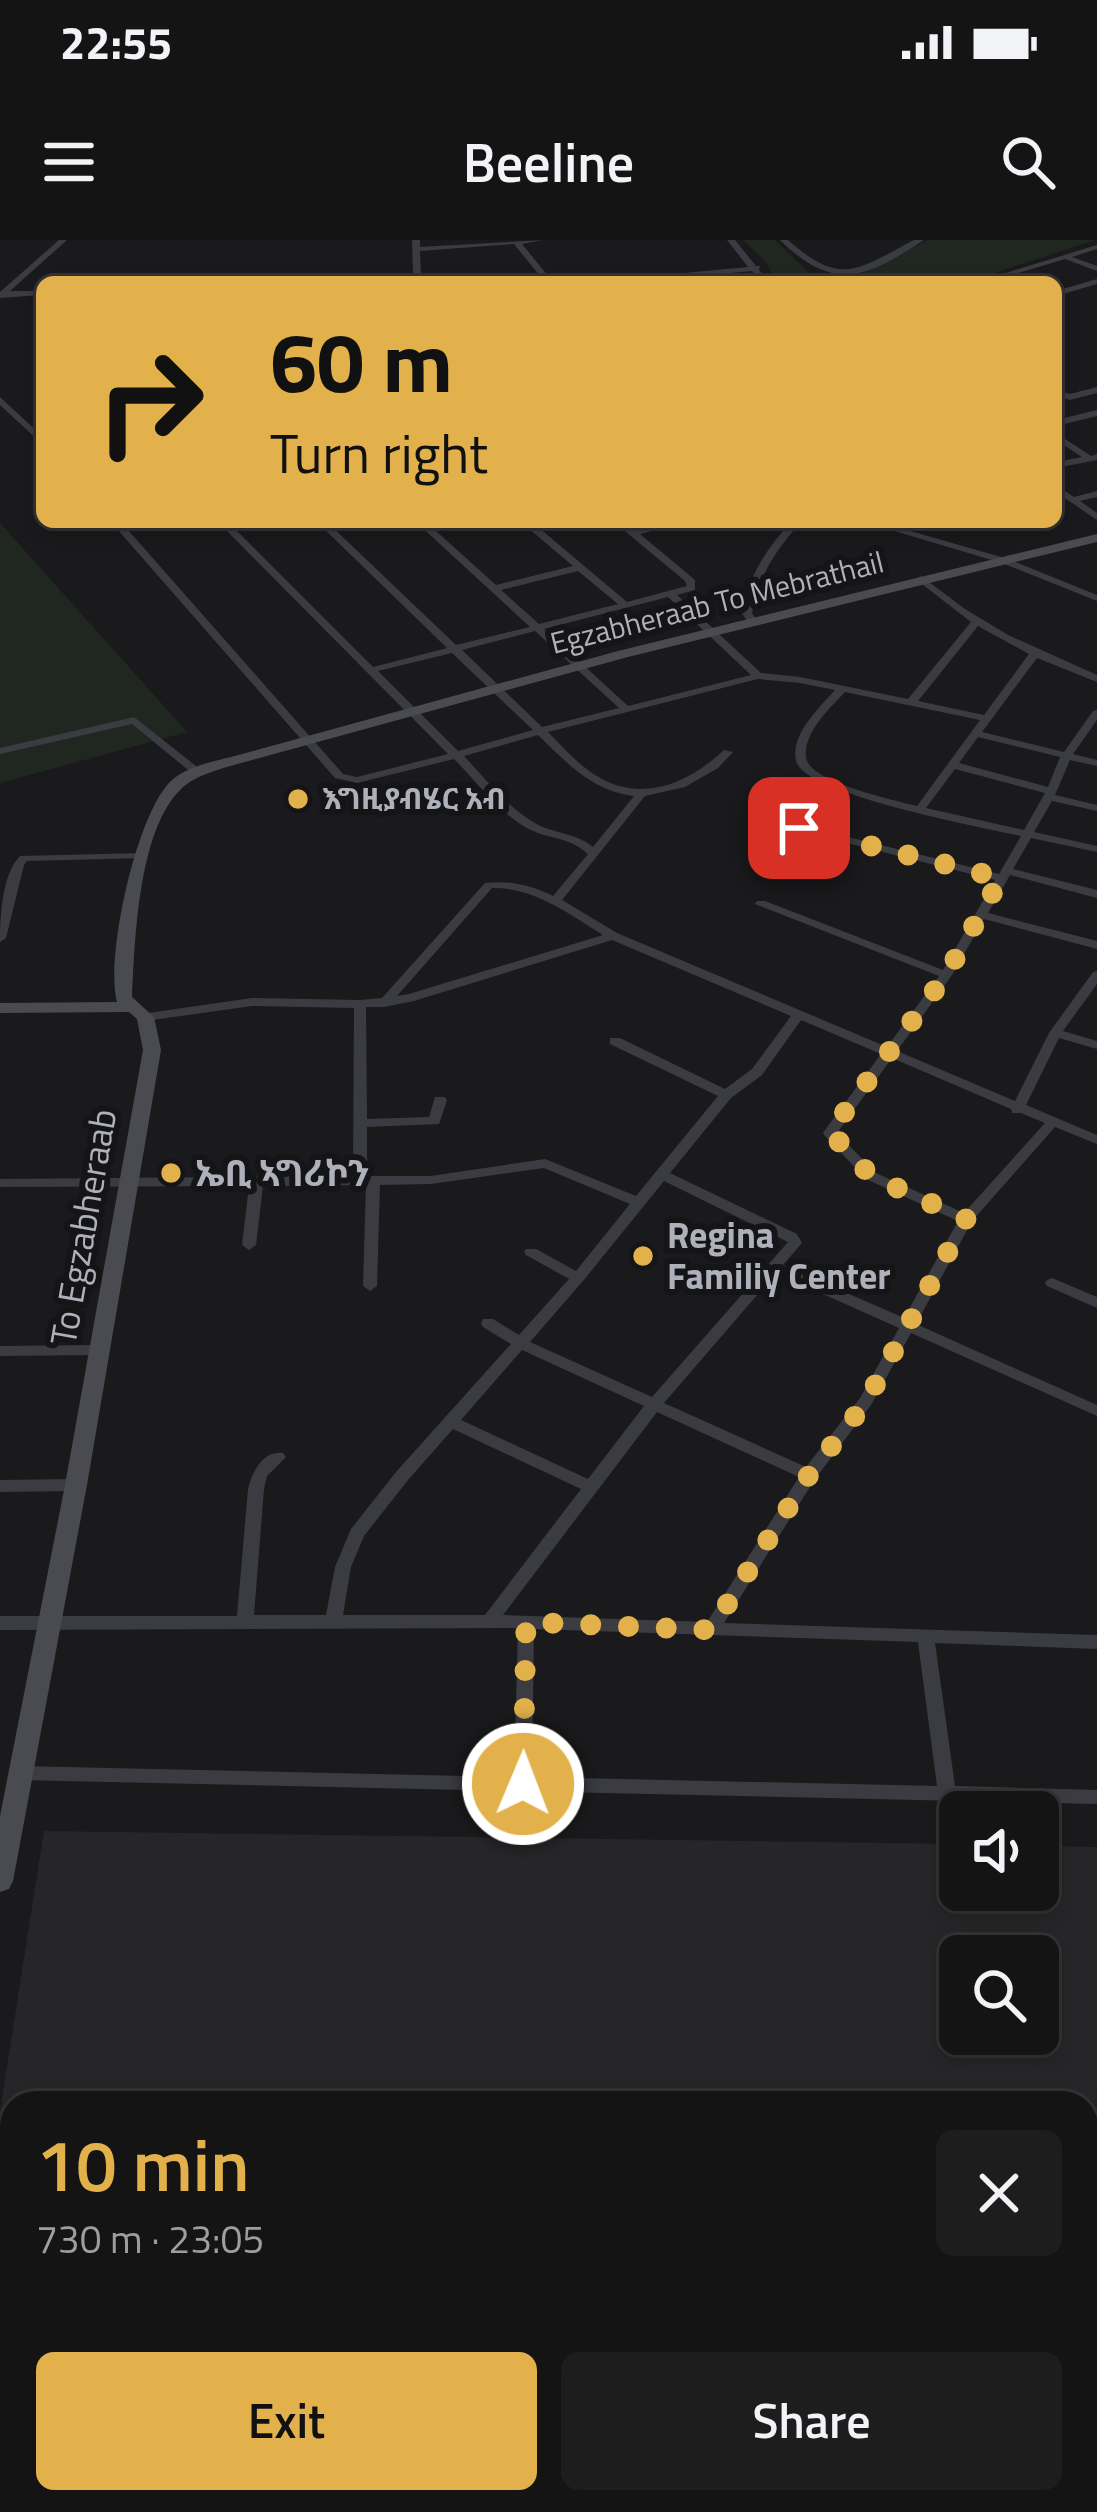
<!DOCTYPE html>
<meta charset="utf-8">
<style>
body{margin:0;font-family:"Titillium Web","Noto Sans Ethiopic",sans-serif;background:#1d1d1e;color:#f1f3f6;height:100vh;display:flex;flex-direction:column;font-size:45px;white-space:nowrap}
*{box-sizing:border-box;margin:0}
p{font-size:39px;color:#9d9ea0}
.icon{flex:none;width:66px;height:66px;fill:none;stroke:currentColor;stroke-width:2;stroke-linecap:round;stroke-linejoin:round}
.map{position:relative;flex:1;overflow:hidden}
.sheet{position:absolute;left:0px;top:1851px;width:1098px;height:423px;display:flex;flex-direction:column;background:#141415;border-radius:36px 36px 0 0;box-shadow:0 6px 18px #0003,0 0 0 3px #333334}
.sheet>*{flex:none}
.hud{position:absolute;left:36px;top:36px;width:1026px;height:252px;border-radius:18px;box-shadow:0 6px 18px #0003,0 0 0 3px #333334;background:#e2b14c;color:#111;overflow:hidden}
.controls{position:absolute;left:939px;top:1551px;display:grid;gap:24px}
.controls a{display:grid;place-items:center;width:120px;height:120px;border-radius:18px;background:#141415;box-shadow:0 6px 18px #0003,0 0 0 3px #333334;font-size:60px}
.pin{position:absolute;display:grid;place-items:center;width:102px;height:102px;color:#fff;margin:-51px;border-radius:24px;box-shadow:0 6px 18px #0006}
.me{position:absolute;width:132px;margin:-66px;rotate:1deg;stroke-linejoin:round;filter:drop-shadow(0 0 9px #0008)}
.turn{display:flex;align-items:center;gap:42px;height:252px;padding:0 36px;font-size:54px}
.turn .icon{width:156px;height:156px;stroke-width:2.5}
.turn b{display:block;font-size:84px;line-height:102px}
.round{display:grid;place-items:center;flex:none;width:126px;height:126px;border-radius:18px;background:#1d1d1e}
.summary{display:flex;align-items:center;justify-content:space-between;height:204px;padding:0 36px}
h1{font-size:72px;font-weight:600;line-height:90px;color:#e2b14c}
.action{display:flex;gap:24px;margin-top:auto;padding:24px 36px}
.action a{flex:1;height:138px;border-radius:18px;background:#e2b14c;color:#111;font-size:48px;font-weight:600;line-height:138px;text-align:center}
.action a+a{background:#1d1d1e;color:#f1f3f6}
.status{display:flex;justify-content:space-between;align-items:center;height:84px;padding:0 60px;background:#141415;direction:ltr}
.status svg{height:33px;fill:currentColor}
header{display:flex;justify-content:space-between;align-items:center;height:156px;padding:0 36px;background:#141415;font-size:54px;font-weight:600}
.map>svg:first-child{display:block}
</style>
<div class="status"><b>22:55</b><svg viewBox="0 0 49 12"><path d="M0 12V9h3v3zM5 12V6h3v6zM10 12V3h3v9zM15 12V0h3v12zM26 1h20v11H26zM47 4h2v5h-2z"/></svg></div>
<header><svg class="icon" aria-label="menu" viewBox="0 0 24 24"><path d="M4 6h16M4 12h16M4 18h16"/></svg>Beeline<svg class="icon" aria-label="search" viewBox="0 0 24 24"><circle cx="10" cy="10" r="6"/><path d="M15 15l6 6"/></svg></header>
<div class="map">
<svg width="1097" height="2272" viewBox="0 0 1097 2272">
<rect width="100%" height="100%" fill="#1a1a1c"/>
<path fill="#262629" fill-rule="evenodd" d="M44 1591 960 1604V1650H1038V1606L1097 1607V2272H0V1871ZM960 1716H1038V1794H960ZM12 1863H1086V2262H12Z"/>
<path fill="#202721" d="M743 0H775L812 36 838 39 860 34 928 0H1095L967 42H777L765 21Z
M0 283 187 492 0 543Z"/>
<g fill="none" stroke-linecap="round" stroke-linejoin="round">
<path fill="#3b3c41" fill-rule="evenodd" d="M59 0H67L10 51H42V55L0 58V52Z
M412 0H420V7L543 0 522 4 553 42H545L514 4 420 11 421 36 410 42H400L413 35Z
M727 0H735L756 26H760L759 30 769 42H761L752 31 634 42H606L610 40 748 27Z
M780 0H788C842 48 858 29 914 0H924C866 38 834 53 780 0Z
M1097 5V9L1072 17 1097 26V31L1065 19 988 42H976Z
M1097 39V44L1056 56V51Z
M1097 147V153L1070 160 1056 156V150L1070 154Z
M0 157 42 196V204L0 165Z
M1097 170V176L1056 186V180Z
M1056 193 1091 216 1097 214V220L1056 228V222L1082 217 1056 200Z
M1056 245 1074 257 1097 251V257L1080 261 1097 273V280L1056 252Z
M111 282H121L343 534 357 537 448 514 218 282H228L373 427 447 408 317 282H327L456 405 530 387 416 282H426L496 345 573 326 521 282H532L627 362 687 346 685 341 614 282H625L634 290 670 282H688L640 294 695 340V350L677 355 761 433 800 437 908 459 971 382 918 341 916 339 921 336 965 369 1008 395 1097 435V442L1037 418 982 492 1064 512 1093 471 1097 470V480L1073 514 1097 520V526L1070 520 1055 555 1097 565V571L1052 561 1034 592 1097 606V612L1031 598 1013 629 1097 650V658L1010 635 988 673 1097 701V709L984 679 952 735 897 811 1015 861 1049 793 1093 732 1097 731V744L1063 791 1097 801V809L1059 798 1026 865 1097 895V904L1055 887 972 981 916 1084 1097 1165V1176L911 1093 871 1165 815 1239 724 1383 1097 1395V1409L935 1403 955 1546 1097 1550V1564L19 1540 13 1538 10 1533 13 1528 19 1526 514 1537 518 1388 0 1390V1376H237L248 1249C252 1232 263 1210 283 1213L286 1217 267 1236 264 1249 254 1375H326L335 1327 351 1289 396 1232 511 1104 483 1087 481 1083 483 1079H493L519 1095 569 1039 526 1015 524 1012 526 1009H536L576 1031 630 964 544 928 431 944 380 945 377 1046 370 1051 363 1046 366 945 263 946 256 1005 249 1010 242 1005 249 946 0 947V939L353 936 354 768 252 766 145 781 139 777 141 774 252 758 360 760 382 758 485 643C509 640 531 645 553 656L588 614C567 595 547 600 525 587 498 571 476 541 454 519L357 543 335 538ZM578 331 618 364 539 384 501 350ZM668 357 751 435 628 466 544 389ZM978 386 1029 414 984 475 918 461ZM535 391 619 468 542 487 462 410ZM452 413 533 490 458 511 378 431ZM758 439 800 443 835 450C819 468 790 495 796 521 803 554 984 588 1021 596L999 634 799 585 793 588 795 590 995 640 943 730 765 661H757L755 664 939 736 887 807 617 693 562 660 645 556 685 547 718 528 733 512 724 510C689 543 642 564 597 536 578 525 563 507 548 492ZM845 452 980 480 917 566C894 560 808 542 806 517 803 493 830 468 845 452ZM538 495C567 523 592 551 634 556L593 607C575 592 552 594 533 582 506 566 485 538 464 516ZM978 497 1060 517 1048 547 959 523ZM955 529 1045 553 1024 590 926 568ZM492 648C534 647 569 674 603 695L409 754 397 756ZM612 700 791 776 752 829 725 849 620 798H610V804L718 856 636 956 545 919 431 936H367V887L439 884 447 860 445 857H435L429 877 367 879 366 767H384L414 761ZM801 780 881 814 825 890 823 893 825 896 866 939 958 981 904 1078 783 1025 802 1003 797 994 670 933 731 858 762 835ZM892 818 1011 869 1012 873H1021L1045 883 964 973 876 933 837 893ZM664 941 788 1002 652 1157 530 1102 583 1041ZM776 1033 899 1088 860 1158 806 1227 664 1163ZM522 1110 644 1166 588 1239 461 1180ZM657 1172 799 1237 707 1382 503 1375ZM453 1189 581 1249 485 1375H343L351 1327 364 1296 408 1240ZM534 1389 918 1402 937 1546 532 1537Z
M791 282H801C776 310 758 336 752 373L758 382 749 384 742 373C748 337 766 309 791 282Z
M864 282H879L1008 319 1097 355V361L1002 323Z
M134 477 201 530V534H193L132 484 0 514V508Z
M142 613 146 614V618L27 621 24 625 6 698 0 702C0 676 2 634 20 616Z
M1052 1038 1097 1057V1068L1047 1046 1045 1043 1047 1040Z
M97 1105 104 1110 97 1115 0 1116V1106Z
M76 1239 82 1241 84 1245 82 1249 76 1251 0 1252V1240Z"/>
<path fill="#494b50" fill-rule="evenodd" d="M1097 294V302L628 417 241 523C221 529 197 534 181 549 138 591 135 699 132 757L154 777 161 810 87 1245 13 1641 9 1649 0 1652V1576L65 1245 143 810 137 779 129 772 0 773V763L117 762C105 719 136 574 171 541 186 527 211 522 231 517L618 411Z"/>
</g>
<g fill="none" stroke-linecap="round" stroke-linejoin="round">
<path stroke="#e2b14c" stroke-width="21" stroke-dasharray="0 37.8" d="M523 1544 526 1382 711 1390 809 1235 866 1162 966 979 871 936 830 892 946 735 1001 638 799 588"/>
</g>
<g fill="#e2b14c" stroke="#151517" stroke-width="4.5">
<circle cx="298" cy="559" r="12"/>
<circle cx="171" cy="933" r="12"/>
<circle cx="643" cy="1016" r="12"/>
</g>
<g text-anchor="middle" stroke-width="12" stroke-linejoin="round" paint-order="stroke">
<g font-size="30" fill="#aeb1ba" stroke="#151517">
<text transform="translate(717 363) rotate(-14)" y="10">Egzabheraab To Mebrathail</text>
</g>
<g font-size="30" font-weight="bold" fill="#aeb1ba" stroke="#151517" text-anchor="start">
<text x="322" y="569">እግዚያብሄር አብ</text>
</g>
<g font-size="36" font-weight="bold" fill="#aeb1ba" stroke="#151517" text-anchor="start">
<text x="195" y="946">ኤቢ ኣግሪኮን</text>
<text x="667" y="1008">Regina<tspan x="667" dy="41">Familiy Center</tspan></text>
</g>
<g font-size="36" fill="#aeb1ba" stroke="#151517">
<text transform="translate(83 987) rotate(-80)" y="13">To Egzabheraab</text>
</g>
</g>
</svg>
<div class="controls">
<a><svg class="icon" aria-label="sound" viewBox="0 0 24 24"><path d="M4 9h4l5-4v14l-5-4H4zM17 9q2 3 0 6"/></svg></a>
<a><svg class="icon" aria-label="search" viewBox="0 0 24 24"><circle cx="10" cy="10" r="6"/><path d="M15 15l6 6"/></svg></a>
</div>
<div class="pin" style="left:799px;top:588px;background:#d93025"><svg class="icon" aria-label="arrive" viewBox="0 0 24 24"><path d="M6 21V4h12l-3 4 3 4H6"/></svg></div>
<svg class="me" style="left:523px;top:1544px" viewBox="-20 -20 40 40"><circle r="17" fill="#e2b14c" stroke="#fff" stroke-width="3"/><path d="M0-11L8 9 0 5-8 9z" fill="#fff"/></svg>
<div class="hud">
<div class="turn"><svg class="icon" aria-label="right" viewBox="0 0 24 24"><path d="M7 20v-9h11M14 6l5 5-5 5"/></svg><div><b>60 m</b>Turn right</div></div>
</div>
<section class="sheet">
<div class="summary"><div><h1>10 min</h1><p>730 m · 23:05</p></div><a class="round"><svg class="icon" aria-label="close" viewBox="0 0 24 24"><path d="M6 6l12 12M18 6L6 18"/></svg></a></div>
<div class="action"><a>Exit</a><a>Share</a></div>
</section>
</div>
